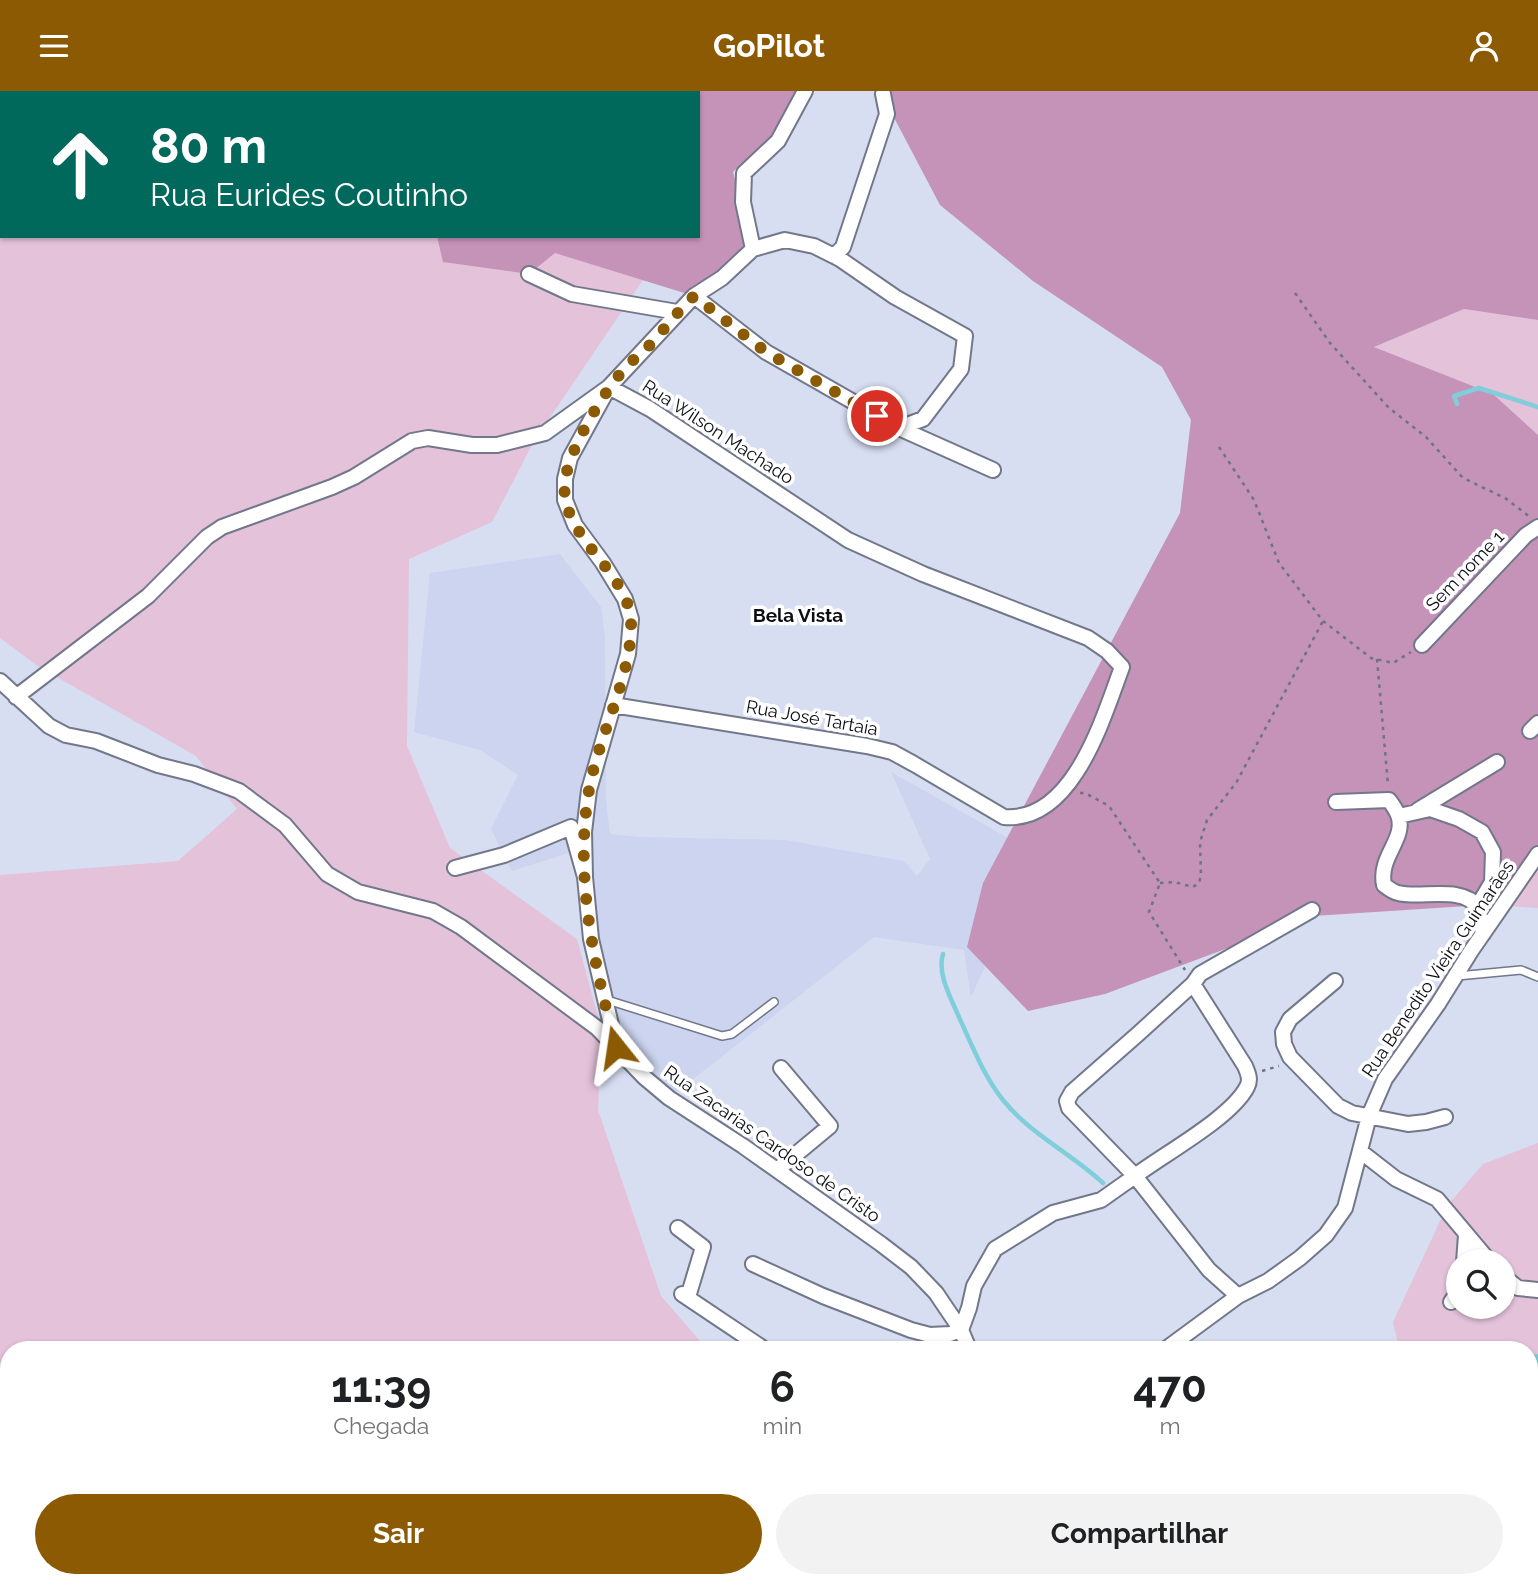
<!DOCTYPE html>
<html lang="pt">
<meta charset="utf-8">
<style>
body{margin:0;font-family:Raleway,sans-serif;background:#f2f2f2;color:#202124;height:100vh;display:flex;flex-direction:column;font-size:26px;white-space:nowrap}
*{box-sizing:border-box;margin:0}
p{font-size:23px;color:#757577}
.icon{flex:none;width:38px;height:38px;fill:none;stroke:currentColor;stroke-width:2;stroke-linecap:round;stroke-linejoin:round}
.map{position:relative;flex:1;overflow:hidden}
.side{position:absolute;left:0px;top:1250px;width:1538px;height:247px;display:flex;flex-direction:column;background:#fff;border-radius:28px 28px 0 0;box-shadow:0 2px 5px #0004}
.side>*{flex:none}
.hud{position:absolute;left:0px;top:0px;width:700px;height:147px;box-shadow:0 2px 5px #0004;background:#00695c;color:#fff;overflow:hidden}
.controls{position:absolute;left:1446px;top:1158px;display:grid;gap:14px}
.controls a{display:grid;place-items:center;width:70px;height:70px;border-radius:50%;background:#fff;box-shadow:0 2px 5px #0004;font-size:35px}
.pin{position:absolute;display:grid;place-items:center;width:60px;height:60px;color:#fff;margin:-30px;border:4px solid #fff;border-radius:50%;box-shadow:0 2px 7px #0007}
.me{position:absolute;width:77px;margin:-38px;rotate:345deg;stroke-linejoin:round;filter:drop-shadow(0 0 5px #0008)}
.turn{display:flex;align-items:center;gap:24px;height:147px;padding:0 35px;font-size:32px}
.turn .icon{width:91px;height:91px;stroke-width:2.5}
.turn b{display:block;font-size:49px;line-height:60px}
.eta{display:flex;justify-content:space-evenly;align-items:center;height:119px;text-align:center}
.eta b{font-size:42px;font-weight:700;line-height:49px}
.action{display:flex;gap:14px;margin-top:auto;padding:14px 35px}
.action a{flex:1;height:80px;border-radius:42px;background:#8b5a03;color:#fff;font-size:28px;font-weight:700;line-height:80px;text-align:center}
.action a+a{background:#f2f2f2;color:#202124}
header{display:flex;justify-content:space-between;align-items:center;height:91px;padding:0 35px;background:#8b5a03;color:#fff;font-size:32px;font-weight:700}
.map>svg:first-child{display:block}
</style>
<header><svg class="icon" aria-label="menu" viewBox="0 0 24 24"><path d="M4 6h16M4 12h16M4 18h16"/></svg>GoPilot<svg class="icon" aria-label="person" viewBox="0 0 24 24"><circle cx="12" cy="8" r="4"/><path d="M4 21q1-7 8-7t8 7"/></svg></header>
<div class="map">
<svg width="1538" height="1495" viewBox="0 0 1538 1495">
<rect width="100%" height="100%" fill="#d7def2"/>
<path fill="#ccd4ef" d="M560 463 601 516 605 547 606 709 610 743 640 746 785 749 904 770 917 785 930 768 891 681 1026 757 1013 814 971 906 964 859 874 846 669 1007 616 956 584 757 512 780 491 738 518 684 480 659 414 641 430 482Z
M1530 1397 1538 1400V1445L1530 1441Z"/>
<path fill="#e3c2da" fill-rule="evenodd" d="M0 0 32 2H2V145H677L664 158 534 350 492 431 409 468 407 655 450 757 577 848 601 937 598 1019 661 1205 707 1258H9V1438L0 1432V784L178 770 237 718 196 665 39 576 0 547Z
M1464 218 1538 229V344L1493 303 1374 256Z
M1538 771V817L1483 814Z
M1538 1052V1335L1530 1331V1258H1399L1393 1231 1447 1115 1483 1073ZM1458 1171H1503V1216H1458Z
M89 1488H496L491 1495H103Z"/>
<path fill="#c592b8" d="M311 0H808L753 74 745 69 733 81 753 158 694 205 555 162 529 183 443 171 437 145H698V2Z
M880 0H1538V229L1464 218 1374 256 1493 303 1538 344V771L1483 814 1313 825 1105 903 1028 920 967 856 983 792 1180 422 1191 329 1162 276 1033 190 940 114Z"/>
<g fill="none" stroke-linecap="round" stroke-linejoin="round">
<path stroke="#7fced9" stroke-width="4.5" d="M1457 313 1454 305 1479 297 1538 316
M943 863C937 882 950 905 958 924 972 954 983 984 1003 1009 1030 1043 1072 1063 1103 1092
M0 1353 9 1366
M1366 1495 1369 1488"/>
<path stroke="#7fced9" stroke-width="26" d="M1530 1293 1538 1276"/>
<defs>
<path id="service" d="M1457 885 1521 879 1538 886
M604 908 722 945 732 943 774 911
M1530 1393 1538 1380
M1521 1488 1529 1495
M1333 1490 1346 1495
M522 1495 525 1488
M1482 1495 1485 1488"/>
<path id="minor" d="M753 158 743 111 744 82 778 50 805 0
M834 165 843 156 887 23 883 3
M529 183 572 203 677 221
M694 205 766 261 899 337 993 379
M1422 554 1526 444 1538 436
M0 590 49 635 66 644 96 650 158 674 194 683 239 700 285 734 327 783 358 801 433 820 461 836 597 937 644 986 669 1007 743 1055 881 1153 911 1176 936 1202 961 1239 969 1258
M16 606 148 505 207 446 222 436 332 396 354 386 412 350 428 347 472 354H497L545 342 609 296 650 318 848 449 923 483 1088 547 1107 560 1122 576C1103 627 1073 732 1004 726L914 673 892 661 867 655 613 614
M1530 640 1538 632
M1336 711 1389 709C1392 713 1396 719 1398 724 1407 748 1378 765 1384 794 1388 797 1393 801 1398 802 1419 808 1464 794 1477 816 1481 823 1481 835 1483 843
M1418 719 1497 671
M1399 725 1430 718 1459 728 1482 741 1493 761 1492 791 1477 816
M455 777 504 764 571 736 585 786 591 848 616 955
M585 786 584 741 589 699 628 563 631 528 625 508 603 472 575 434 565 409V388L570 367 609 296 694 205 722 187 753 158 785 149 814 155 840 168 895 206 965 245 961 278 923 328 899 337
M1335 890 1290 928 1283 941 1284 953 1290 966 1338 1015 1352 1022 1408 1033 1426 1031 1445 1026
M1193 893 1245 975C1248 982 1251 989 1247 996 1231 1027 1164 1063 1135 1085L1209 1179 1238 1205
M1360 1060 1396 1088 1437 1108 1490 1171
M777 1079 830 1035 781 977
M678 1137 703 1156 688 1206
M1464 1171 1466 1144
M753 1173 823 1205 911 1239 930 1244 950 1243 961 1239 969 1217 974 1195 995 1158 1053 1122 1101 1109 1135 1085 1069 1017 1067 1010 1072 1001 1138 943 1193 893 1200 883 1312 819
M1503 1185 1518 1197 1538 1199
M682 1203 764 1258
M1451 1211 1458 1201
M1166 1258 1238 1205 1268 1190 1300 1167 1326 1144 1345 1117 1369 1025 1385 988 1438 913 1471 860 1538 763
M0 1482 9 1478
M756 1488 766 1495
M876 1488 879 1495
M936 1495 942 1488
M1329 1495 1334 1488"/>
</defs>
<use href="#service" stroke="#727789" stroke-width="10"/>
<use href="#minor" stroke="#727789" stroke-width="18"/>
<path stroke="#6f7481" stroke-width="2.5" stroke-dasharray="3.5 5" stroke-linecap="butt" d="M1295 202 1330 252 1389 317 1426 346 1463 387 1505 407 1530 426
M1219 356 1254 409 1279 472 1323 530 1371 567 1393 572 1411 561
M1377 568 1388 694
M1080 702H1085L1109 715 1160 792 1149 821 1185 879
M1160 792 1174 791 1193 796 1199 792 1201 784 1200 751 1207 729 1236 692 1323 530
M1262 980 1279 975"/>
<use href="#service" stroke="#fff" stroke-width="7"/>
<use href="#minor" stroke="#fff" stroke-width="14"/>
</g>
<g fill="none" stroke-linecap="round" stroke-linejoin="round">
<path stroke="#8b5a03" stroke-width="12" stroke-dasharray="0 21.6" d="M616 956C594 873 574 785 589 699 598 645 633 584 631 530 628 477 553 443 566 384 573 352 603 302 625 277 632 269 641 264 648 256 664 239 677 221 694 205L766 261 877 325"/>
</g>
<g text-anchor="middle" stroke-width="7" stroke-linejoin="round" paint-order="stroke">
<g font-size="18" fill="#0c0e14" stroke="#fff">
<text transform="translate(718 341) rotate(33)" y="6">Rua Wilson Machado</text>
<text transform="translate(1465 480) rotate(-46)" y="6">Sem nome 1</text>
<text transform="translate(812 627) rotate(10)" y="6">Rua José Tartaia</text>
<text transform="translate(1438 878) rotate(-56)" y="6">Rua Benedito Vieira Guimarães</text>
<text transform="translate(772 1053) rotate(35)" y="6">Rua Zacarias Cardoso de Cristo</text>
</g>
<g font-size="19" font-weight="bold" fill="#0c0e14" stroke="#fff">
<text x="798" y="531">Bela Vista</text>
</g>
</g>
</svg>
<div class="controls">
<a><svg class="icon" aria-label="search" viewBox="0 0 24 24"><circle cx="10" cy="10" r="6"/><path d="M15 15l6 6"/></svg></a>
</div>
<div class="pin" style="left:877px;top:325px;background:#d93025"><svg class="icon" aria-label="arrive" viewBox="0 0 24 24"><path d="M6 21V4h12l-3 4 3 4H6"/></svg></div>
<svg class="me" style="left:616px;top:956px" viewBox="-20 -20 40 40"><path d="M0-17L14 15 0 8-14 15z" fill="#8b5a03" stroke="#fff" stroke-width="4"/></svg>
<div class="hud">
<div class="turn"><svg class="icon" aria-label="ahead" viewBox="0 0 24 24"><path d="M12 20V5M6 11l6-6 6 6"/></svg><div><b>80 m</b>Rua Eurides Coutinho</div></div>
</div>
<section class="side">
<div class="eta">
<div><b>11:39</b><p>Chegada</p></div>
<div><b>6</b><p>min</p></div>
<div><b>470</b><p>m</p></div>
</div>
<div class="action"><a>Sair</a><a>Compartilhar</a></div>
</section>
</div>
